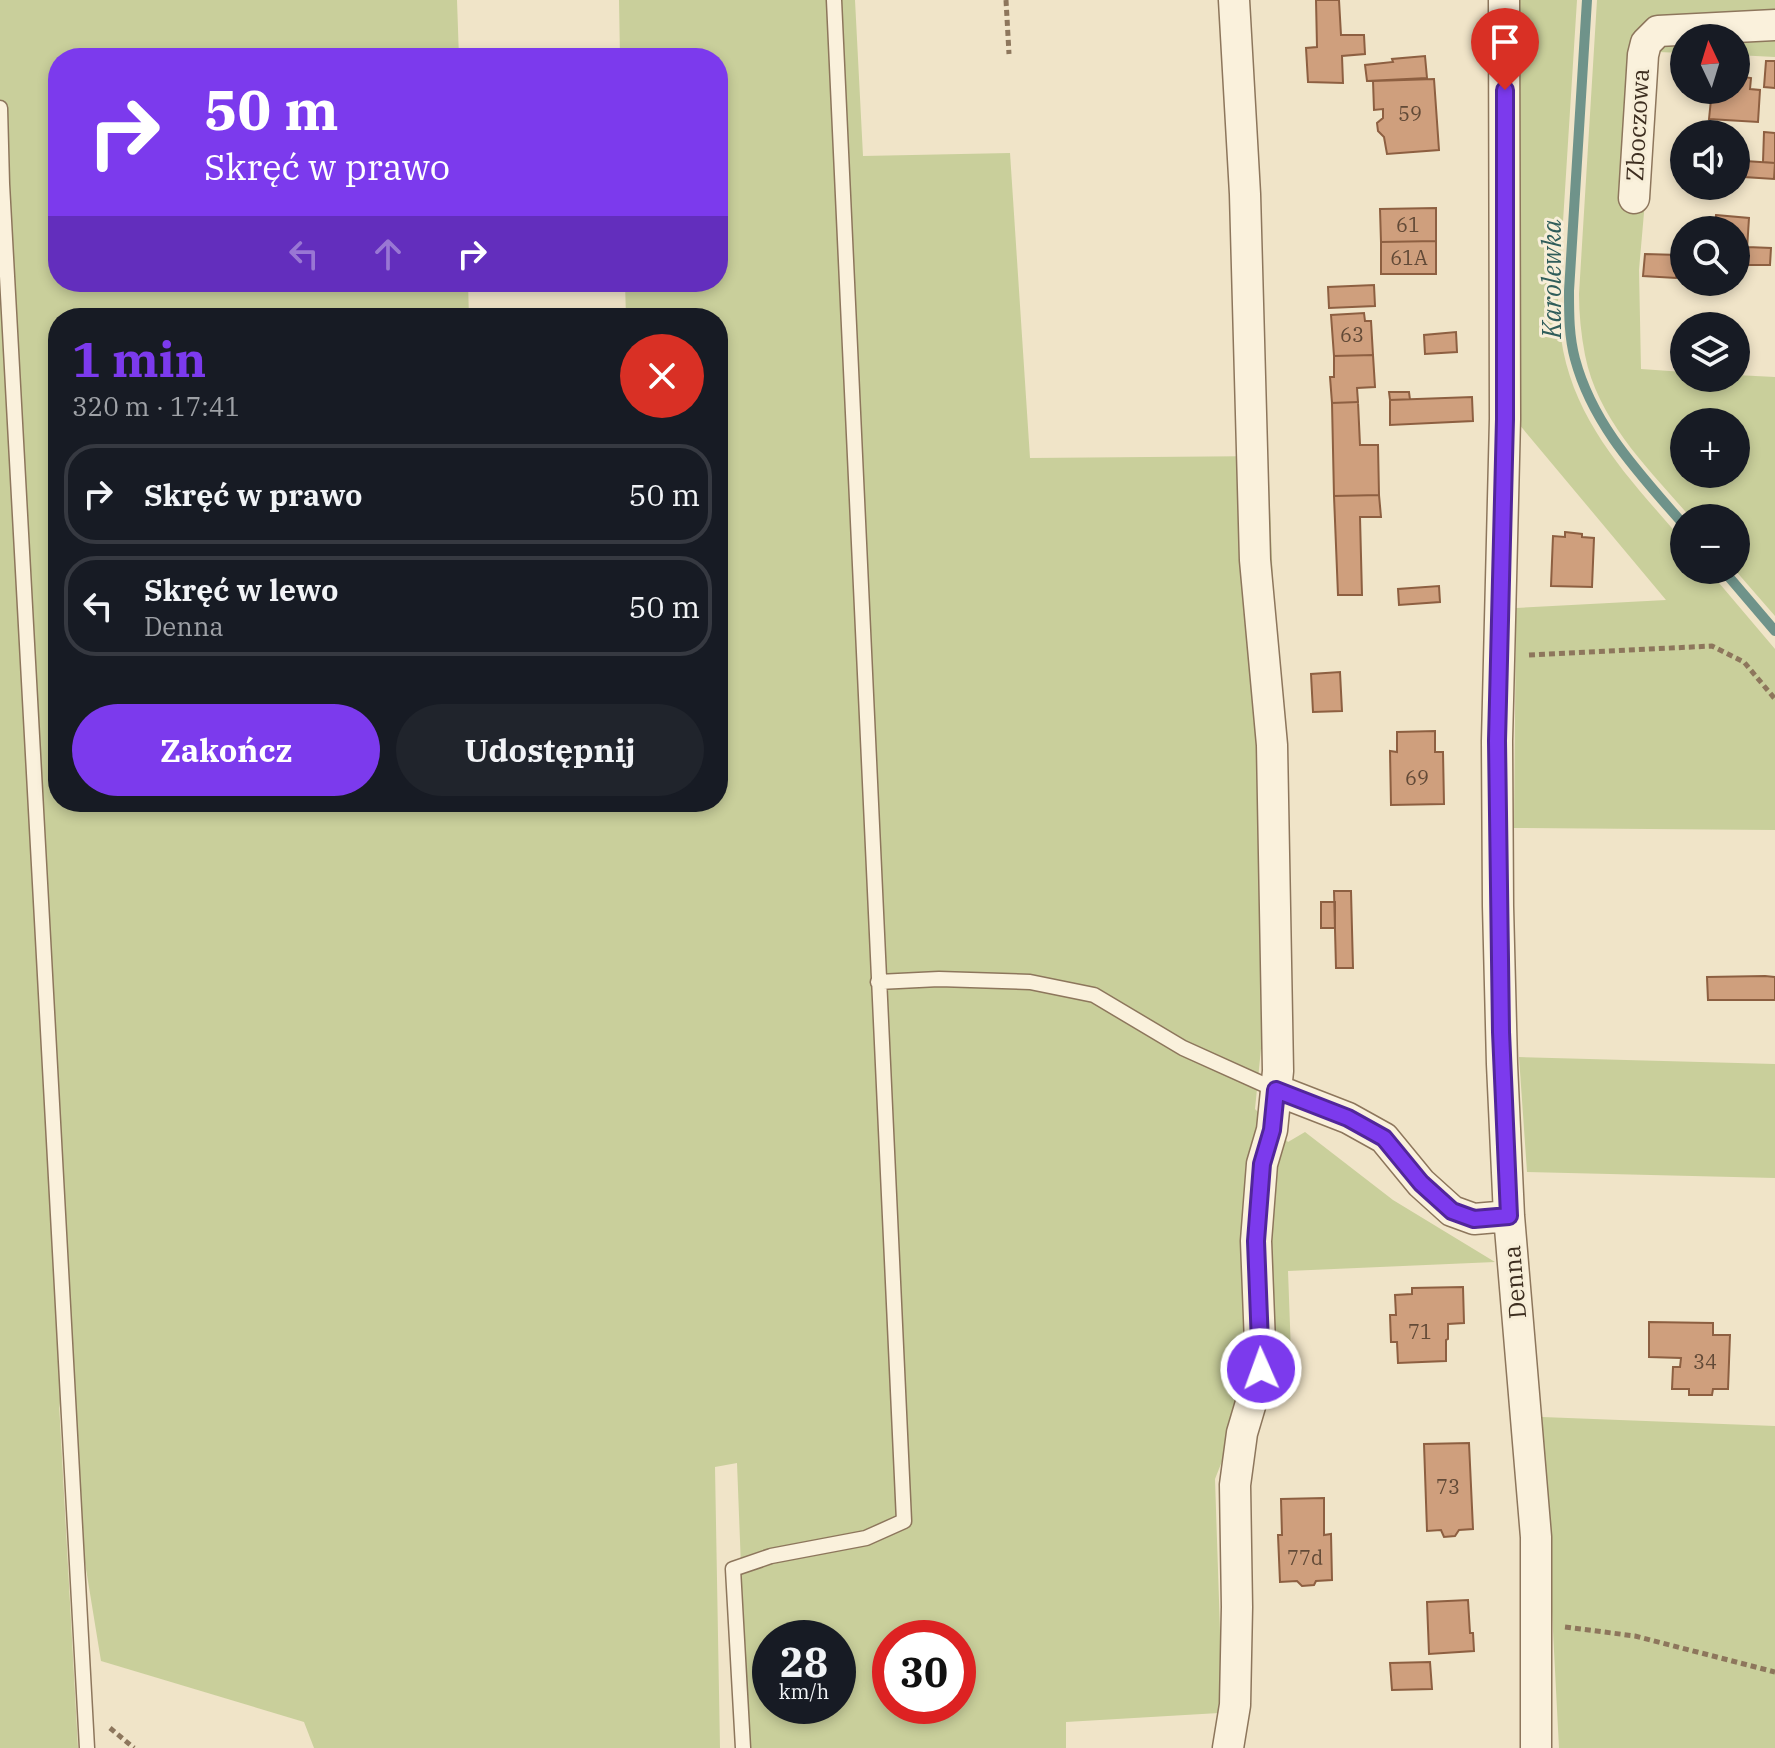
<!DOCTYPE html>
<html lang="pl">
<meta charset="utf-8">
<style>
body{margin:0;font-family:"IBM Plex Serif",serif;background:#20242c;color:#f1f3f6;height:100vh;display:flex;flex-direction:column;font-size:30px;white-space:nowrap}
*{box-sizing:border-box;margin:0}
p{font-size:26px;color:#9ea1a6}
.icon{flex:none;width:44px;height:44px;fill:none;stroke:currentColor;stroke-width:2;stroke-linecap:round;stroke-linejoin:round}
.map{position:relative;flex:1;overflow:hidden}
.panel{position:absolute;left:48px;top:308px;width:680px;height:504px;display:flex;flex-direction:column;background:#171b24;border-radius:32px;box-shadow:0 4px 12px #0003}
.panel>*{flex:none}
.hud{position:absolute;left:48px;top:48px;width:680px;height:244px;border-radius:32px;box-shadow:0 4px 12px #0003;background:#7c3aed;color:#fff;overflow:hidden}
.needle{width:52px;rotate:356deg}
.fabs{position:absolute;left:1670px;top:24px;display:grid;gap:16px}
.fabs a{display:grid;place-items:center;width:80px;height:80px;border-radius:50%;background:#171b24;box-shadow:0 4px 12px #0003;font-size:40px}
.speed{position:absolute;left:752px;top:1620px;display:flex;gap:16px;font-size:40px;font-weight:700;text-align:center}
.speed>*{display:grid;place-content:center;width:104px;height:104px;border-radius:50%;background:#171b24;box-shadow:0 4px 12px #0003;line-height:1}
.speed small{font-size:20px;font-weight:400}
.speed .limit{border:12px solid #d22;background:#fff;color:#111}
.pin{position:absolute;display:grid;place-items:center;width:68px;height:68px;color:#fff;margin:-82px -34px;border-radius:50% 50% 50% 0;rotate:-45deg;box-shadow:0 0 8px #0007}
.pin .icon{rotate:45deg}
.me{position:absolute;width:88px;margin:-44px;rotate:358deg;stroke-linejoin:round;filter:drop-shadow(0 0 6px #0008)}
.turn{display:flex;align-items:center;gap:28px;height:168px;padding:0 24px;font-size:36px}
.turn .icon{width:104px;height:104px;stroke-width:2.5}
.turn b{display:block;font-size:56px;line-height:68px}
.lanes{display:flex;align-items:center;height:76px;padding:0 24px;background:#0003;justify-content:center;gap:40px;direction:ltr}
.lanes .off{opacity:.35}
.round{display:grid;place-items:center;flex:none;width:84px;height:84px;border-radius:42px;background:#20242c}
.summary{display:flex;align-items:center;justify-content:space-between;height:136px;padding:0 24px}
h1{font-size:48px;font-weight:700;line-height:60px;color:#7c3aed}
.primary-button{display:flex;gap:16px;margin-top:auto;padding:16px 24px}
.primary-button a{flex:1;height:92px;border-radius:48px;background:#7c3aed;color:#fff;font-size:32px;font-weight:700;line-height:92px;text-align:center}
.primary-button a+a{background:#20242c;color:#f1f3f6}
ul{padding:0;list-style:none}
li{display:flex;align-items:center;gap:24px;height:100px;margin:0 16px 12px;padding:0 8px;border:4px solid #363941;border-radius:32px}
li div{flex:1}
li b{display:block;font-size:30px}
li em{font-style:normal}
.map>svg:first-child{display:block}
</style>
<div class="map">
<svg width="1775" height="1748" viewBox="0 0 1775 1748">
<rect width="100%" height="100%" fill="#f0e4c8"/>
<path fill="#c9cf9b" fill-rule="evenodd" d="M0 0H457L459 58H58V282H468L469 318H58V802H718V318H626L625 282H718V58H620L619 0H855L863 156 1010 153 1030 458 1268 456 1291 1047 1261 1049 1255 1109 1288 1142 1305 1132 1393 1200 1495 1262 1288 1271 1291 1353 1252 1348 1230 1441 1215 1479 1222 1691 1219 1713 1066 1722V1748H748L737 1463 715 1467 720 1748H314L304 1722 101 1661 59 1403 78 1748H0ZM770 1638H838V1706H770ZM890 1638H958V1706H890Z
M1518 0H1577L1558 301C1559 313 1559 326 1561 338 1573 423 1631 480 1684 542V570H1708L1775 649V830L1514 828 1516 608 1666 600 1518 423Z
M1597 0H1775V57L1736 55V38H1684V53L1658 52 1639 270 1641 369 1684 372V378H1736V375L1775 377V616L1735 570 1736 518H1691C1649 469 1598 421 1585 355 1581 334 1579 314 1579 294ZM1684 422H1736V474H1684Z
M1519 1057 1775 1064V1178L1527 1172Z
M1542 1417 1775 1426V1748H1559Z"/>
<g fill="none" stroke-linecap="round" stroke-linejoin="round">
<path stroke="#6f938a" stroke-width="10" d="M1587 0 1569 291C1569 314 1569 337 1575 359 1593 426 1640 474 1684 525
M1723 570 1775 631"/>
</g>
<path fill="#cf9f7d" stroke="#8d5f41" stroke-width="2" d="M1316 0H1339L1341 35H1364L1365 54 1342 56 1343 83 1308 82 1306 48 1317 47Z
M1425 56 1427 78 1367 81 1365 65 1393 62 1392 59Z
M1766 61H1775V88L1764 87Z
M1737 76 1751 78 1750 89 1760 90 1758 122 1709 119 1712 90H1736Z
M1434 79 1439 150 1387 154 1384 137 1378 131 1377 123 1383 118V109L1374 110 1373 81Z
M1764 132 1775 133V163L1763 162Z
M1745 161 1775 163 1774 179 1744 177Z
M1436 208V241L1381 242 1380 209Z
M1716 215 1749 218 1746 265 1736 264V230H1715Z
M1436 241V274H1381V242Z
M1747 247 1771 248 1770 265H1746Z
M1645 254 1679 255 1676 278 1643 276Z
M1374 285 1375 306 1329 308 1328 287Z
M1364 313 1365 321H1371L1373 355 1334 356 1331 315Z
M1456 332 1457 352 1425 354 1424 335Z
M1373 355 1375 387 1357 388 1358 402 1332 403 1330 377H1334V356Z
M1389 392H1409L1410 400H1390Z
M1472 397 1473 421 1390 425V400Z
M1358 402 1360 445H1378L1379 495 1334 496 1332 403Z
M1379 495 1381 517H1360L1362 595H1338L1334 496Z
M1565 532 1582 534V537L1594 538 1592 587 1551 586 1553 536 1565 537Z
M1439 586 1440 602 1399 605 1398 589Z
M1340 672 1342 711 1313 712 1311 674Z
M1435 731V752H1443L1444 804 1391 805 1390 751 1397 752V732Z
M1334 891H1351L1353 968H1336Z
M1321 902H1335V928H1321Z
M1765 976 1775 977V1000H1708L1707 977Z
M1463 1287 1464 1323 1448 1324V1339L1446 1340V1361L1398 1363 1397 1342H1391L1390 1315H1396L1395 1295 1412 1294V1288Z
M1649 1322 1713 1323V1335H1730L1728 1389H1713L1712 1395H1689V1389H1672L1673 1367H1680L1681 1358 1649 1357Z
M1469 1443 1473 1529 1459 1530 1455 1536 1444 1537 1441 1530 1427 1531 1424 1444Z
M1324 1498V1535L1331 1534 1332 1580 1316 1581 1314 1585 1302 1586 1297 1581 1280 1582 1278 1535H1282L1281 1499Z
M1468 1600 1470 1633H1473L1474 1651 1429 1654 1427 1602Z
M1430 1662 1432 1689 1392 1690 1390 1663Z"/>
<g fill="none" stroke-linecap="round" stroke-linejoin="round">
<defs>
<path id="lane" d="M0 108 2 184 87 1748
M878 982 939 979 1030 982 1094 995 1183 1048 1276 1090
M743 1748 733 1569 771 1556 866 1538 904 1521 834 0"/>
<path id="street" d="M1504 0 1505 419 1497 741 1498 906 1502 1064 1509 1216 1536 1537V1748
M1634 198 1643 55 1646 43 1658 31 1775 25
M1276 1090 1348 1118 1384 1138 1421 1183 1452 1211 1474 1219 1509 1216
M1228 1748 1235 1705 1237 1607 1235 1485 1242 1433 1261 1369 1256 1241 1262 1164 1272 1130 1278 1071 1272 745 1255 560 1245 194 1234 0"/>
</defs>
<use href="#lane" stroke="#8d765c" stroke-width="17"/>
<use href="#street" stroke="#8d765c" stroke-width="33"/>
<path stroke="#8d765c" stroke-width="5" stroke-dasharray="6 4" stroke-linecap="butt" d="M1006 0 1009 54
M1529 655 1712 646 1744 662 1775 699
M1565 1627 1635 1636 1775 1672
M110 1728 134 1748"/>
<use href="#lane" stroke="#faf1dc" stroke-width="14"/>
<use href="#street" stroke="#faf1dc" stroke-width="30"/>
</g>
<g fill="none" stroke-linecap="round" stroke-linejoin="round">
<defs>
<path id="route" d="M1261 1369 1256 1241 1262 1164 1272 1130 1276 1090 1348 1118 1384 1138 1421 1183 1452 1211 1474 1219 1509 1216 1501 1032 1497 741 1505 419V90"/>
</defs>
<use href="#route" stroke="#51269a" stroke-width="20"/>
<use href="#route" stroke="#7c3aed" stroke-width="14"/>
</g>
<g text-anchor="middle" stroke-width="6" stroke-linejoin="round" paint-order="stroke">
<g font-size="20" fill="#624a37">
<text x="1410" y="121">59</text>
<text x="1408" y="232">61</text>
<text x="1409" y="265">61A</text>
<text x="1352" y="342">63</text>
<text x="1417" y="785">69</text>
<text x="1420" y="1339">71</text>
<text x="1705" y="1369">34</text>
<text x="1448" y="1494">73</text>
<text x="1305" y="1565">77d</text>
</g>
<g font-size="24" fill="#3d2e20" stroke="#f7eed8">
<text transform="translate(1638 125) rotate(-87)" y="8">Zboczowa</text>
<text transform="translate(1515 1282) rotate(-95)" y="8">Denna</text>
</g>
<g font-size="26" font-style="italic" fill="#2f5d5a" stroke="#f7eed8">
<text transform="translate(1552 279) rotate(-90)" y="9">Karolewka</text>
</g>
</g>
</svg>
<div class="fabs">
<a><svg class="needle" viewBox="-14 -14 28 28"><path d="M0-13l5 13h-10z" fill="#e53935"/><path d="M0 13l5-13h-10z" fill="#9ea1a6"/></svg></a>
<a><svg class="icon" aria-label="sound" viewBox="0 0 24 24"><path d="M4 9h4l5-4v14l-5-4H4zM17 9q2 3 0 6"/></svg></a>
<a><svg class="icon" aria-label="search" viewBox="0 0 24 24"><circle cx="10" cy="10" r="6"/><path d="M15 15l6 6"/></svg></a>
<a><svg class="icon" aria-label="layers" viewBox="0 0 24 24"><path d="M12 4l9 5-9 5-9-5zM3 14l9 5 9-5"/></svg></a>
<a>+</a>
<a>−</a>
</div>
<div class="speed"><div>28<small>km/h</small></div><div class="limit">30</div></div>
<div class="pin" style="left:1505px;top:90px;background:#d93025"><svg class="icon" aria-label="arrive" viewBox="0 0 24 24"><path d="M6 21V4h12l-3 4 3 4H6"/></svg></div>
<svg class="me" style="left:1261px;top:1369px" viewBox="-20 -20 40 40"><circle r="17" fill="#7c3aed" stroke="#fff" stroke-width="3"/><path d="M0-11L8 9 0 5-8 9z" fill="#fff"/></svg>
<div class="hud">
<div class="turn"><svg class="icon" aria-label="right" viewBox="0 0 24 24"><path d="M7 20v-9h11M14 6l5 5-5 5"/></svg><div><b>50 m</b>Skręć w prawo</div></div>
<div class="lanes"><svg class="icon off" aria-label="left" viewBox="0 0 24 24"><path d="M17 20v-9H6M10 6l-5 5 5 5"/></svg><svg class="icon off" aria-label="ahead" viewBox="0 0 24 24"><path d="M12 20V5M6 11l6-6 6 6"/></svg><svg class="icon" aria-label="right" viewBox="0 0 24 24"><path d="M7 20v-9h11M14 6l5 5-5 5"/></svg></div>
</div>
<section class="panel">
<div class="summary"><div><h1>1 min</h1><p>320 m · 17:41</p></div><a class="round" style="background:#d93025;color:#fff"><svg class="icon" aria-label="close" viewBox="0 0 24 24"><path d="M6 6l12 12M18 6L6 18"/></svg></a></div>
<ul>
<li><svg class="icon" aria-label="right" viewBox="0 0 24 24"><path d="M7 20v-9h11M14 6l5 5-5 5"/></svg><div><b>Skręć w prawo</b></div><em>50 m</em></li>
<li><svg class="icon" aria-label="left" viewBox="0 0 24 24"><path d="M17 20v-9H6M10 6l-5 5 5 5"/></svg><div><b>Skręć w lewo</b><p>Denna</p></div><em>50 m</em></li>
</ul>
<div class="primary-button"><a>Zakończ</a><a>Udostępnij</a></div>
</section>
</div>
